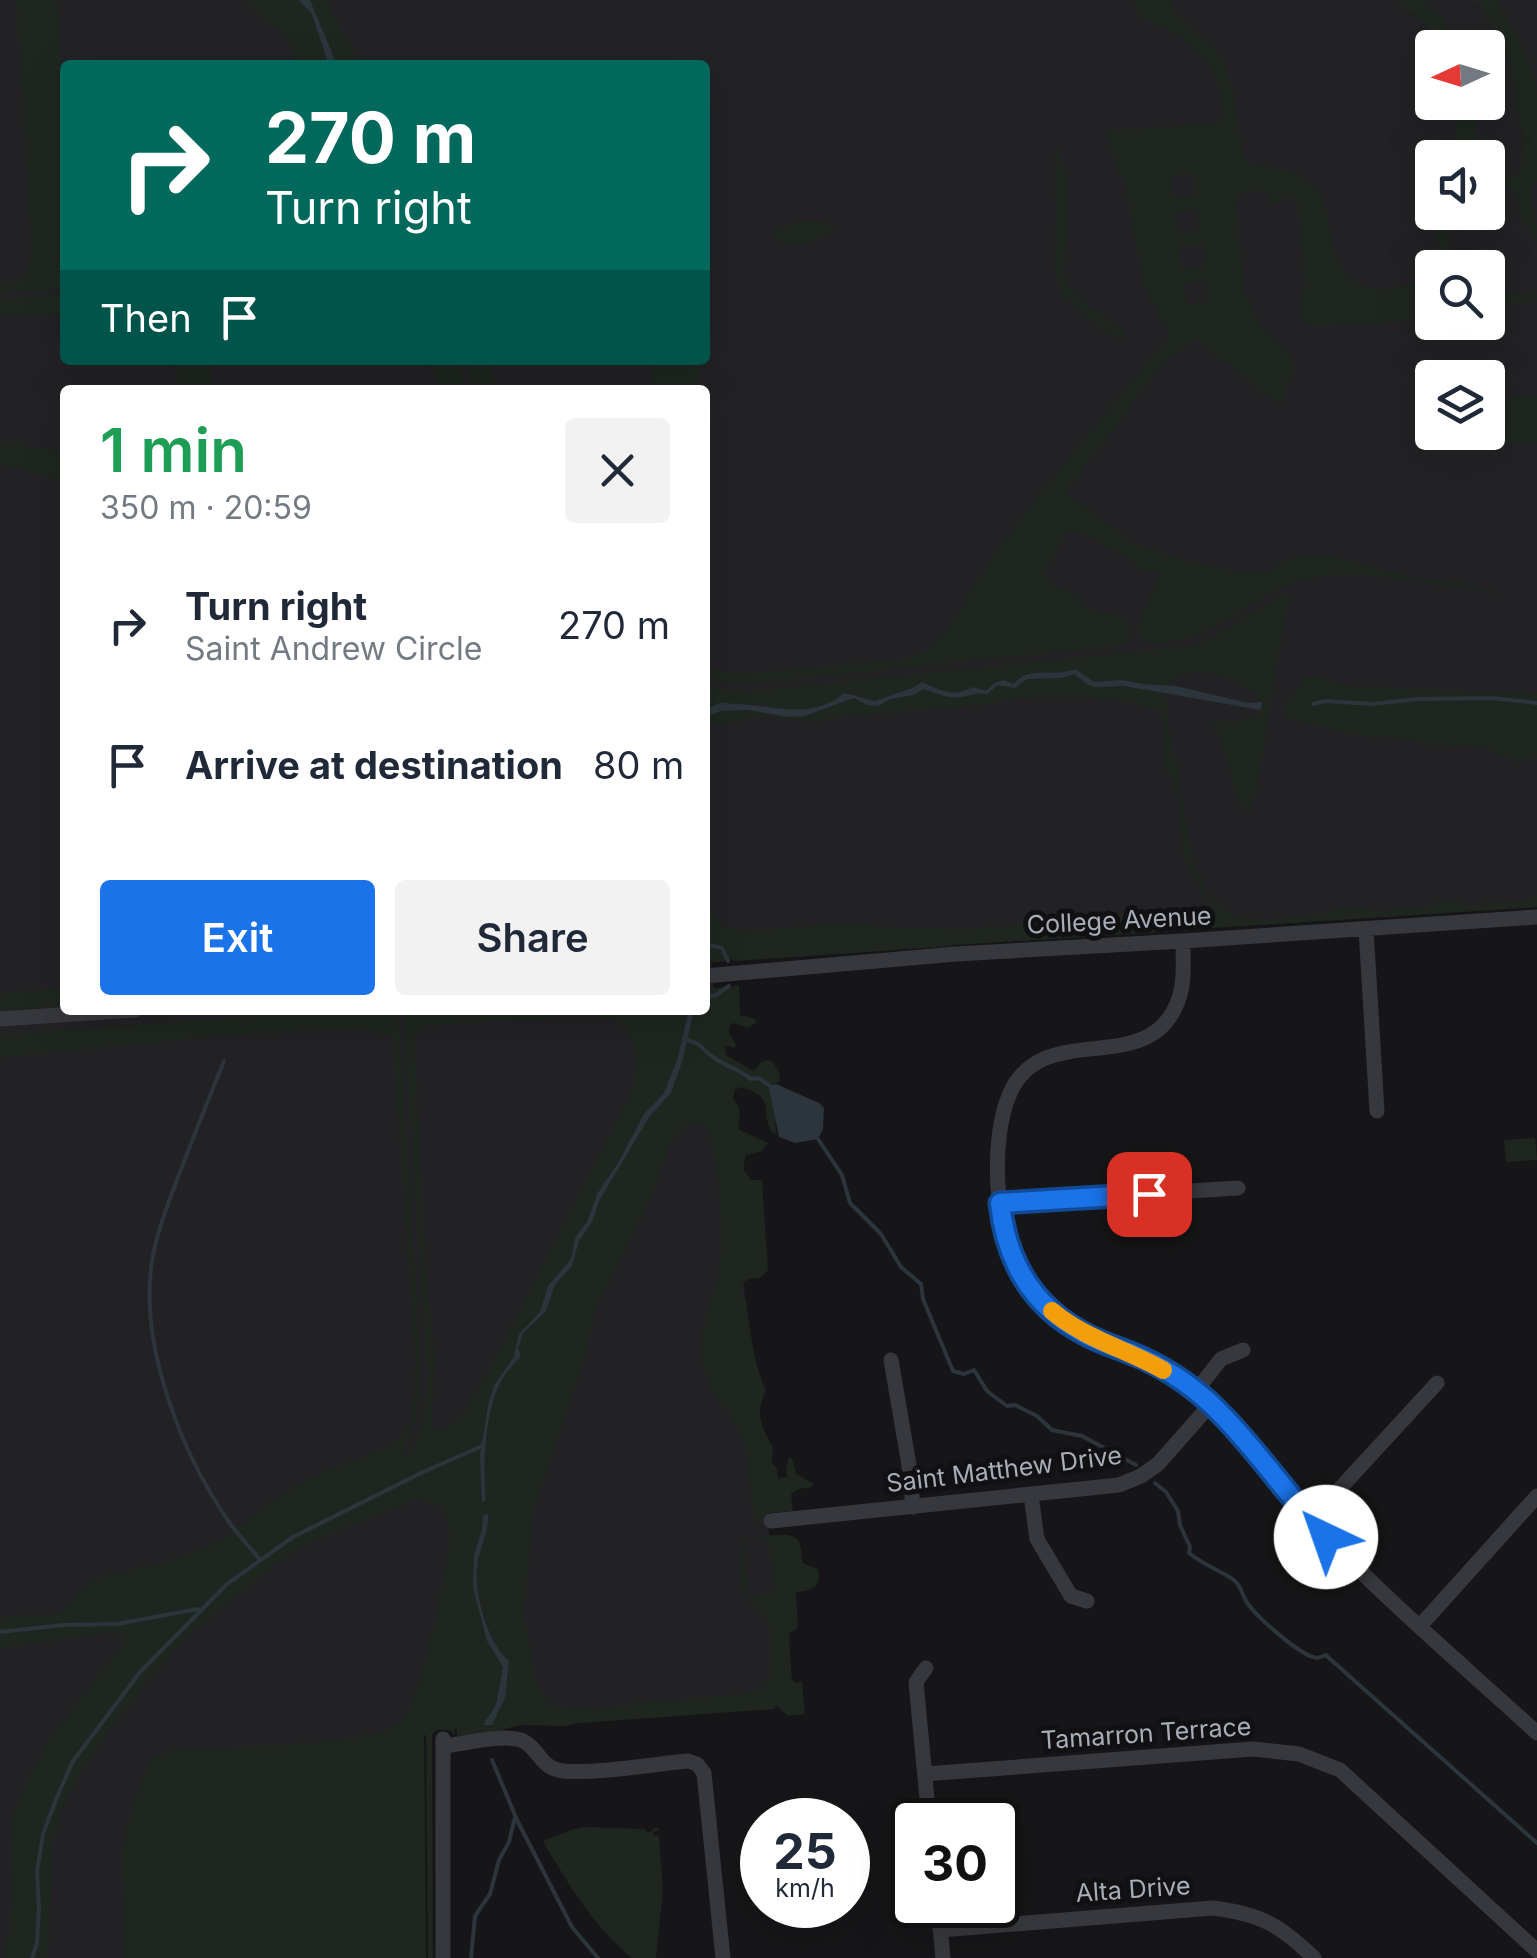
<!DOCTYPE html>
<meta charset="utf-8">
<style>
body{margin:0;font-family:Inter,sans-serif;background:#f2f2f3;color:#1f2937;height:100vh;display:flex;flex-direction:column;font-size:38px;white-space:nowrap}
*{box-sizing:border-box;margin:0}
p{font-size:32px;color:#747a83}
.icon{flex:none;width:55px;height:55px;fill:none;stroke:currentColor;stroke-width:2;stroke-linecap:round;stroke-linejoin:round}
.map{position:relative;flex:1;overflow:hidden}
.sheet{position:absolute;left:60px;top:385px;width:650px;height:630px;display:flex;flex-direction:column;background:#fff;border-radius:10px;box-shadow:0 10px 40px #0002}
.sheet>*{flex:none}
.top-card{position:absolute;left:60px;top:60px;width:650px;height:305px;border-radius:10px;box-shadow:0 10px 40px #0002;background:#00695c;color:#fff;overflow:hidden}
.needle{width:65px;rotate:266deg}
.fabs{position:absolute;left:1415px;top:30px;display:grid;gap:20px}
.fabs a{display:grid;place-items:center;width:90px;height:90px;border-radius:10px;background:#fff;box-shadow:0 10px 40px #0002;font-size:50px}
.speed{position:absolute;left:740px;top:1798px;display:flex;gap:20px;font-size:50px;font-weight:700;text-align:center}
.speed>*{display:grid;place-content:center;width:130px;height:130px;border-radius:50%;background:#fff;box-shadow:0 10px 40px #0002;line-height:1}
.speed small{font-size:25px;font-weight:400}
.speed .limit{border:5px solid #111;border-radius:15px;background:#fff;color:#111}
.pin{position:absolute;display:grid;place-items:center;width:85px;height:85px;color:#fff;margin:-42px;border-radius:20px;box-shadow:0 5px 15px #0006}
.me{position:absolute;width:110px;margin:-55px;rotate:318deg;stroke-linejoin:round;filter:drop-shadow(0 0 8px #0008)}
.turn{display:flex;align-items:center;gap:35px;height:210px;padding:0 40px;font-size:45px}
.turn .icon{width:130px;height:130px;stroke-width:2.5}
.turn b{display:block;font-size:70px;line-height:85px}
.then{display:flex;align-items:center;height:95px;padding:0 40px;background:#0003;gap:20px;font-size:38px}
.round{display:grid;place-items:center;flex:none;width:105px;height:105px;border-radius:10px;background:#f2f2f3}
.summary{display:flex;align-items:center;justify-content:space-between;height:170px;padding:0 40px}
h1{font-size:60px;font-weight:600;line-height:75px;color:#1e9e55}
.primary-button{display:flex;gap:20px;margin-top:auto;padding:20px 40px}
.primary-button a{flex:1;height:115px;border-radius:10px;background:#1a73e8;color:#fff;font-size:40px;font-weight:600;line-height:115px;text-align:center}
.primary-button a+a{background:#f2f2f3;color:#1f2937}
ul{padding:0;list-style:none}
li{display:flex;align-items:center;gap:30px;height:140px;padding:0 40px}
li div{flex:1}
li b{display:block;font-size:38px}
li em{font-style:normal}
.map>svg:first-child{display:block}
</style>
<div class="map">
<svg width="1537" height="1958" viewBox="0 0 1537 1958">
<rect width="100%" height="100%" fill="#161618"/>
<path fill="#222225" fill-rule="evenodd" d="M0 0H1537V907L711 960 786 1702 417 1725 421 1958H0ZM1432 48H1488V102H1432ZM65 65H705V360H65ZM1432 158H1488V212H1432ZM1432 268H1488V322H1432ZM1432 378H1488V432H1432ZM65 390H705V1010H65Z"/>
<path fill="#1e261f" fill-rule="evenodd" d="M16 0H57L65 112 63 147 65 289 0 294V282L14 281 28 276 32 257Z
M243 0H298L312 14 329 65H299L287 38Z
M310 0H326L361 65H337Z
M1135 0H1173L1170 6C1184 29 1213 37 1224 62 1238 94 1234 130 1247 162 1271 168 1300 169 1317 191 1339 220 1319 275 1371 288 1392 293 1412 281 1432 281V320L1315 326C1297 324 1301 309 1301 295L1304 292 1305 282 1297 200 1287 198 1269 205 1268 192 1250 190 1240 193 1236 201 1244 291 1260 326 1291 356 1294 366 1293 382 1292 378H1287L1284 403 1273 401 1198 340C1168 347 1132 406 1113 431 1098 450 1083 468 1069 487L1068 495 1135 544 1179 559 1246 574 1269 572 1279 563 1288 559 1321 555 1335 557 1410 577 1470 585 1501 595C1476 589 1450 587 1424 583 1378 576 1331 567 1287 585 1244 603 1218 635 1169 642 1158 643 1149 645 1139 638L1136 626 1155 588 1159 574 1156 571C1147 572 1137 570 1132 561L1081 532 1068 531 1046 569V577L1056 588 1074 593 1087 609 1127 618 1130 639 1126 645 747 684 719 682 705 677V666L722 672 746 674 911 658 928 649 946 632 992 558 1041 492 1168 338 1169 328 1162 320 1143 283 1126 188 1106 135 1109 131 1217 123 1223 117 1225 112 1214 74 1207 61 1179 36 1144 19 1137 11ZM1192 173 1195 195 1173 198 1170 176ZM1197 209 1199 231 1177 234 1175 212ZM1202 245 1205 266 1182 269 1180 247ZM1206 280 1209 302 1187 305 1184 283Z
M1394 0H1422L1442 18 1460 47H1442L1425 24Z
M1475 0H1496C1514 28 1534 60 1537 94 1537 122 1537 152 1537 181L1533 184C1530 204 1537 222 1537 243L1520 219 1518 195 1510 188 1496 194 1488 193V175H1516L1520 172 1523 145 1511 65 1495 30Z
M1457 103H1475L1479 157H1453L1456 144Z
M1057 149 1060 152C1074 195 1067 230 1063 274 1074 299 1100 314 1122 330L1125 333 1121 338 1112 336 1097 326 1061 294 1054 265 1056 220 1055 157Z
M1438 213H1450C1448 235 1447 248 1459 267H1449C1437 249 1436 234 1438 213Z
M797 222H824L835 230C818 241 793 248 774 240L773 234 785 226Z
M1488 290 1537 295V301L1488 306Z
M65 294V315L0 317V299Z
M175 360H210L211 390H179Z
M428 360H456L470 390H440Z
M464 360H488L498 390H477Z
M651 360H684L691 367 702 371 690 390H652Z
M1513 396H1537V443L1465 447 1456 450 1451 446 1491 440C1502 430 1496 414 1498 401H1505Z
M21 440 28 448 62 449 65 452V483L0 463V442Z
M1292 592 1288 601 1279 651 1256 794 1252 806 1247 811C1233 799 1232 775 1227 757 1223 743 1217 731 1208 720 1227 721 1244 724 1260 713L1262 702C1249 684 1206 665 1185 674 1179 676 1175 680 1170 683L1171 686 1111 680 1094 682 1073 670 1063 673 1057 671 1035 673 1019 677 1013 684C997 674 999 687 985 691 979 692 960 693 953 693 942 692 933 686 923 682L875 701C864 700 861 692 853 691L810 711H790L751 703 705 709V686L727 690 749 691 1189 646 1210 639 1280 596Z
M1074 674 1088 685 1095 687 1115 685 1164 693 1162 695 1169 703 1166 711 1167 728 1177 761 1183 809 1195 868 1211 896 1230 912 1240 918 1270 920 1328 913 1341 907 1379 911 1426 907 1447 898 1462 905 1527 901 1537 895V907L1212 928 1211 926 1208 929 956 945 953 942V946L735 961 727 958 725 950V961L705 963V895L712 912 724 927 750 931 847 923 896 928 971 929 1072 921 1159 909 1208 907 1211 902 1202 891 1184 858 1179 804 1175 786 1166 770 1162 720 1159 710 1119 700 1072 697 1022 698 986 704 832 718 815 722 764 716 705 727V717L721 711 748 710 788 717 805 716 854 698 863 702 883 705C894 696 909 698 920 689L930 691 939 695H970L974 692 987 694 998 685C1011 685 1017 689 1027 679L1062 678Z
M1308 677H1318L1348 686 1537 694V758L1515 761 1483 747 1432 745 1405 739 1354 735 1290 719 1283 712V705C1293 698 1297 685 1308 677Z
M737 985H739L740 1015 755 1019 757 1022 748 1028 734 1023 730 1025 729 1033 736 1045 734 1048 725 1045 726 1055 754 1071 761 1062 770 1060C777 1066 780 1072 780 1081L770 1086 769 1089 775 1117 776 1133 773 1134C758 1111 779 1099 741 1087L735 1090 733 1097 740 1111 738 1129 768 1143 762 1151 746 1155 743 1169 751 1180H762L768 1270 759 1279 751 1278 740 1284 742 1300 746 1302C751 1333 753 1362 766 1391 754 1413 762 1429 773 1447L772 1463 777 1469 778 1478 787 1477 786 1468 789 1458H792L796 1474 814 1484 812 1487 798 1489 791 1494 793 1511 768 1513 769 1524 756 1520C746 1491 753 1458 739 1430 725 1402 705 1390 702 1355 699 1326 714 1300 719 1272 724 1239 721 1156 705 1127L696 1123 686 1124 672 1139 656 1186 609 1283 596 1306 586 1355 534 1507 524 1614 534 1673 543 1696 554 1706 599 1710 645 1702 748 1694C775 1684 771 1675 770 1651 769 1640 772 1631 767 1620 762 1608 747 1603 743 1590 739 1576 739 1558 740 1543 752 1539 786 1529 797 1539 802 1543 801 1557 803 1563L818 1569C822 1587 812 1591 796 1592L798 1628 789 1634 792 1680 797 1683 802 1681 805 1714 788 1716 776 1705 775 1709 580 1723 564 1726 521 1725 504 1729 503 1734 460 1737 457 1736V1729H455L454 1735 450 1730H436L432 1735 433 1958H428L426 1735H424L426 1958H125L122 1855 132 1807 152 1758 173 1750C218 1745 373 1749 401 1721 423 1700 443 1579 450 1544L449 1525 444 1511 437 1504 415 1500 315 1540 286 1557 189 1633 161 1665 96 1748 67 1798 60 1814 52 1849 48 1952 45 1958H3C17 1914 8 1874 12 1828 17 1770 86 1692 122 1646L123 1636 114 1632 0 1648V1617L40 1614 55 1615 74 1601 77 1594 95 1578 166 1562 203 1549 224 1538 287 1491 322 1472 392 1446C417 1428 414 1395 416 1367L392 1035C360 1027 317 1030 284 1032 189 1036 95 1051 0 1057V1034L355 1010H393L399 1021 421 1374C419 1404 413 1427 402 1454L405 1458 415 1445 422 1424 426 1396 427 1374 404 1024 407 1010H689L677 1060 664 1093 644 1114 618 1163 597 1194 571 1259 555 1277 540 1312 519 1334 514 1357 495 1384 489 1400 480 1455 482 1501 486 1500C483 1465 484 1413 501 1381 506 1372 514 1364 520 1356L518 1348 524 1333 546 1311 555 1285 572 1266 579 1241 592 1222 600 1199 650 1116 671 1093 683 1059 694 1010H705V989L725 987 723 991ZM583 1016 619 1020C640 1049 640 1066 628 1099L508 1333 462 1417 452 1424 437 1430 433 1427 431 1420 435 1359 426 1273 414 1035 428 1025ZM483 1516 485 1539 479 1552 476 1580 486 1622 500 1654 508 1681 492 1725H485L496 1705 503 1667 487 1641 473 1588 474 1555 482 1530ZM768 1539 775 1593 749 1597 743 1542Z
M65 988V1006L0 1010V993Z
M1535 1138 1537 1160 1506 1162 1504 1140Z
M586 1827 644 1829 647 1832H651L654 1828H659V1831L653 1832 654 1836 659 1835 663 1889 656 1958H632C593 1926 568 1884 543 1841L574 1829Z"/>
<path fill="#2c353c" d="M298 0H310L337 65H329L312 14Z
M1073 670H1077L1094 682 1121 680 1144 684 1176 686 1248 703 1262 702 1261 710 1124 686 1095 687 1088 685 1074 674 1062 678 1027 679 1015 688 998 685 987 694C975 692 971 696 960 697 947 699 936 693 924 689L913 695 890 699 879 706 867 705 854 698 805 716 788 717 748 710 721 711 705 717V709C710 708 714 705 720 703 725 702 731 704 735 704 773 705 812 721 844 693L875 701 912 688 922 682C940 690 954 698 973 687L986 691 994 683 1003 680 1014 684C1028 665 1054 677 1073 670Z
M689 1010H694L683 1059 671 1093 650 1116 600 1199 592 1222 579 1241 572 1266 555 1285 546 1311 523 1333 518 1348 521 1356C514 1364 506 1372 501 1381 485 1412 482 1466 486 1500L482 1502 480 1455 489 1400 495 1384 514 1357 519 1334 540 1312 548 1286 571 1259 575 1238 587 1222 597 1194 618 1163 644 1114 664 1093 677 1060Z
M776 1084 819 1103 824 1108 823 1129 818 1139 795 1143 779 1137 769 1089 770 1086Z
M488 1514C489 1534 479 1548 477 1567 474 1594 488 1644 509 1661L505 1698 492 1725H483L496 1705 503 1667 487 1641 473 1588 474 1555 482 1530 483 1515Z"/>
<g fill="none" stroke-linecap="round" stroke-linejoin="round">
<path stroke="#2c353c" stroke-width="4" d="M1313 704 1326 701 1372 704 1418 699 1492 698 1537 703
M705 944 722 948 728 961
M705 998 716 995 729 986
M684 1039C705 1045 698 1046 713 1057 724 1066 738 1068 751 1079L759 1078 770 1086
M224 1061C207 1103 190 1145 174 1188 165 1211 156 1236 152 1261 139 1347 182 1455 231 1525 240 1537 251 1548 260 1560
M818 1139 842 1175 850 1203 881 1234 901 1267 921 1284 923 1299 953 1371 964 1374 974 1370 987 1391 1007 1406 1015 1405 1037 1416 1052 1430 1082 1436 1136 1465
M1155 1483 1166 1492 1178 1511 1180 1525 1190 1547 1189 1553C1202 1564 1217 1569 1231 1578 1242 1584 1241 1595 1248 1604 1258 1618 1294 1649 1310 1656 1318 1659 1318 1658 1326 1655L1329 1658 1537 1843
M0 1632 63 1625 117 1624 198 1609
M492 1760 517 1820 572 1927 598 1958
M32 1958 37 1943 39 1909 37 1871 43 1834 57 1797 73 1761 141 1671 227 1584 293 1537 421 1473 482 1446
M471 1958 475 1916 490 1894 499 1860 509 1842 515 1817"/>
<path stroke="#37383d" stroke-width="15" d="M1366 929 1377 1111
M1183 941C1183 961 1185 983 1178 1001 1148 1081 1044 1017 1010 1093 989 1141 995 1232 1022 1276 1059 1338 1128 1344 1183 1383 1240 1422 1275 1483 1322 1532 1389 1603 1465 1667 1537 1733
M705 976 956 954 1183 941 1537 917
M0 1019 135 1010
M999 1203 1238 1188
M891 1360 909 1465 913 1507
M1196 1391 1221 1359 1243 1350
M1031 1495 1037 1539 1071 1596 1087 1601
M1311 1520 1437 1383
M771 1521 1119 1485 1141 1476 1158 1464 1211 1404
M1420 1626 1537 1496
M926 1668 916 1682 929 1820
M443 1739V1958
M443 1746C463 1744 503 1734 521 1740 540 1748 539 1768 563 1771 599 1774 652 1764 688 1761L697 1764 704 1773 723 1958
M925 1774 1253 1749 1299 1754 1340 1770 1537 1951
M938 1905 943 1958
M940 1930 1213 1908C1261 1914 1280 1925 1314 1958"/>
</g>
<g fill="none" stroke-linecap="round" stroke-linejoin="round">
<defs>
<path id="route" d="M1149 1194 1000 1203C1006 1260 1031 1305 1083 1333 1098 1342 1116 1347 1133 1354 1160 1365 1188 1383 1210 1403 1253 1444 1286 1494 1326 1537"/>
</defs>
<use href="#route" stroke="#114b97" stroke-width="25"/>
<use href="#route" stroke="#1a73e8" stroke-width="18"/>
<path stroke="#f59e0b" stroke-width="18" d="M1052 1311C1085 1339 1126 1349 1163 1370"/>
</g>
<g text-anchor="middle" stroke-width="10" stroke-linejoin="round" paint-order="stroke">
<g font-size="25" fill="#a8adb8" stroke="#111113">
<text transform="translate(1119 920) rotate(-3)" y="9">College Avenue</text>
<text transform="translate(1004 1469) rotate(-7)" y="9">Saint Matthew Drive</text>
<text transform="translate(1146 1733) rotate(-4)" y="9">Tamarron Terrace</text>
<text transform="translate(1133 1889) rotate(-4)" y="9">Alta Drive</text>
</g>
</g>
</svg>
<div class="fabs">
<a><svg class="needle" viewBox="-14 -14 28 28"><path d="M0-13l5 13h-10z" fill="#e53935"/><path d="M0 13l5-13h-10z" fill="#747a83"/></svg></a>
<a><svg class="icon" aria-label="sound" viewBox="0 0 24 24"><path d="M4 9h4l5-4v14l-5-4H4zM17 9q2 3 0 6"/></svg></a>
<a><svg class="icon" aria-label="search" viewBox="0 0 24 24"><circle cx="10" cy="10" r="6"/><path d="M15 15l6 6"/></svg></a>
<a><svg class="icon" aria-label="layers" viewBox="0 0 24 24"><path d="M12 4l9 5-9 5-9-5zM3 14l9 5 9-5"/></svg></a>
</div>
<div class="speed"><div>25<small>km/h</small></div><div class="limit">30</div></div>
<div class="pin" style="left:1149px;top:1194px;background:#d93025"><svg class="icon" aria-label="arrive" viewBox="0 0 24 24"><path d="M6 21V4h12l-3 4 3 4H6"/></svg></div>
<svg class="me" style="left:1326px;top:1537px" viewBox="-20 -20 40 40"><circle r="19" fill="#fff"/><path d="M0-13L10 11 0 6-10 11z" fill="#1a73e8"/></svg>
<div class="top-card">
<div class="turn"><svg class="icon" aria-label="right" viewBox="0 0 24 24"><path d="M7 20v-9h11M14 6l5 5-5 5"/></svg><div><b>270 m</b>Turn right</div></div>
<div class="then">Then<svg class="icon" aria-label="arrive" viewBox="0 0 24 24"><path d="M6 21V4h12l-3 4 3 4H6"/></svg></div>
</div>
<section class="sheet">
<div class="summary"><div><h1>1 min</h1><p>350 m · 20:59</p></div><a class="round"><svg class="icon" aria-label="close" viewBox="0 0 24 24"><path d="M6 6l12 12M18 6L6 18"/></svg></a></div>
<ul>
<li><svg class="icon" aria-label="right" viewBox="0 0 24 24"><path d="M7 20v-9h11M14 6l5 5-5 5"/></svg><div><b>Turn right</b><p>Saint Andrew Circle</p></div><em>270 m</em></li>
<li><svg class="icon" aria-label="arrive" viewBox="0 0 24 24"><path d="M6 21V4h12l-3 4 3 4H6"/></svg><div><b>Arrive at destination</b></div><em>80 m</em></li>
</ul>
<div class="primary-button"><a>Exit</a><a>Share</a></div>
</section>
</div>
